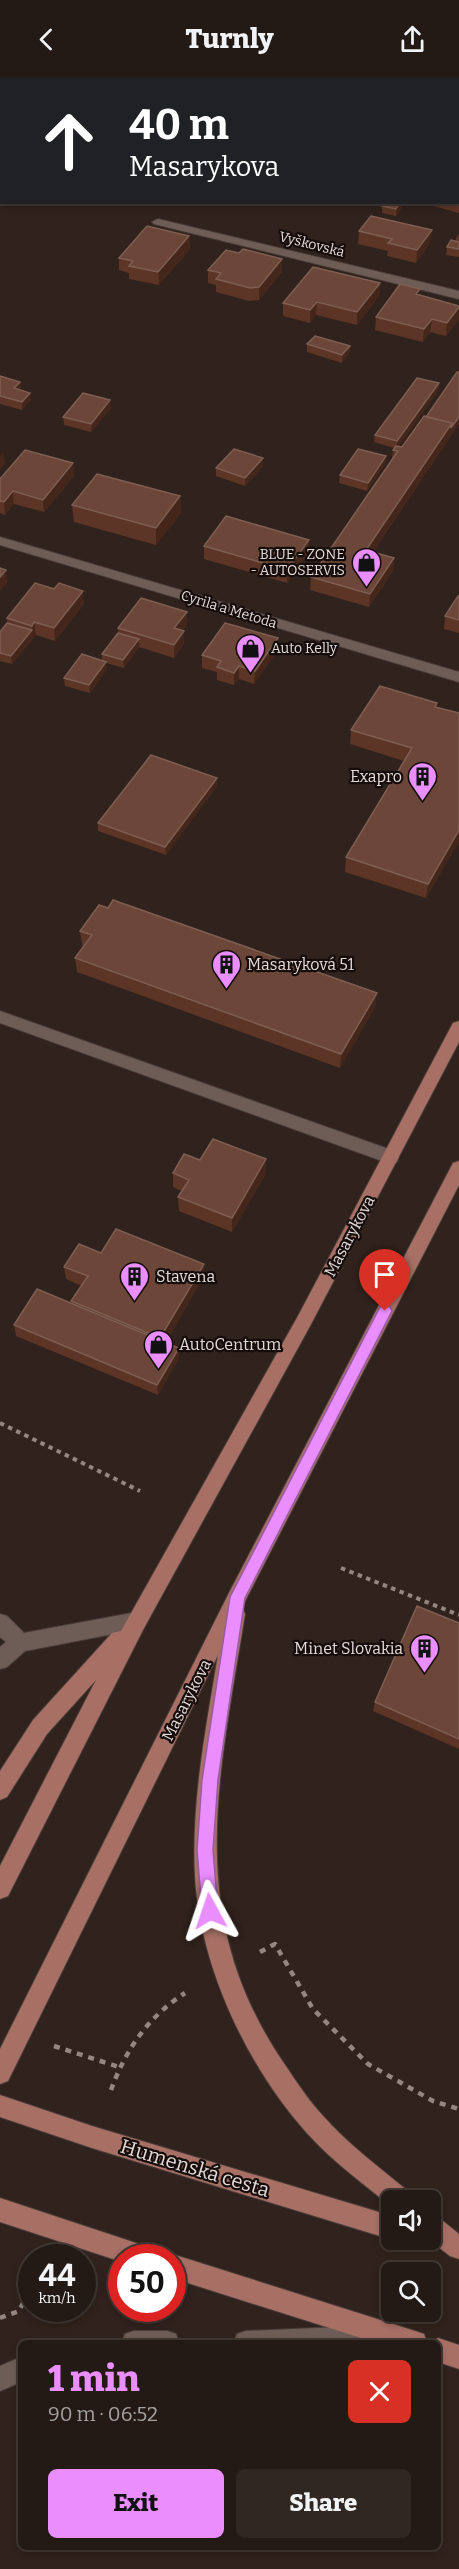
<!DOCTYPE html>
<meta charset="utf-8">
<style>
body{margin:0;font-family:Bitter,serif;background:#302722;color:#f1f3f6;height:100vh;display:flex;flex-direction:column;font-size:22px;white-space:nowrap}
*{box-sizing:border-box;margin:0}
p{font-size:20px;color:#a3a1a0}
.icon{flex:none;width:33px;height:33px;fill:none;stroke:currentColor;stroke-width:2;stroke-linecap:round;stroke-linejoin:round}
.map{position:relative;flex:1;overflow:hidden}
.side{position:absolute;left:18px;top:2262px;width:423px;height:210px;display:flex;flex-direction:column;background:#241a15;border-radius:9px;box-shadow:0 3px 9px #0003,0 0 0 2px #413834}
.side>*{flex:none}
.banner{position:absolute;left:0px;top:0px;width:459px;height:126px;box-shadow:0 3px 9px #0003,0 0 0 2px #413834;background:#202124;color:#fff;overflow:hidden}
.fabs{position:absolute;left:381px;top:2112px;display:grid;gap:12px}
.fabs a{display:grid;place-items:center;width:60px;height:60px;border-radius:9px;background:#241a15;box-shadow:0 3px 9px #0003,0 0 0 2px #413834;font-size:30px}
.speed{position:absolute;left:18px;top:2166px;display:flex;gap:12px;font-size:30px;font-weight:700;text-align:center}
.speed>*{display:grid;place-content:center;width:78px;height:78px;border-radius:50%;background:#241a15;box-shadow:0 3px 9px #0003,0 0 0 2px #413834;line-height:1}
.speed small{font-size:15px;font-weight:400}
.speed .limit{border:9px solid #d22;background:#fff;color:#111}
.pin{position:absolute;display:grid;place-items:center;width:51px;height:51px;color:#fff;margin:-62px -26px;border-radius:50% 50% 50% 0;rotate:-45deg;box-shadow:0 0 6px #0007}
.pin .icon{rotate:45deg}
.me{position:absolute;width:66px;margin:-33px;rotate:355deg;stroke-linejoin:round;filter:drop-shadow(0 0 4px #0008)}
.turn{display:flex;align-items:center;gap:21px;height:126px;padding:0 30px;font-size:27px}
.turn .icon{width:78px;height:78px;stroke-width:2.5}
.turn b{display:block;font-size:42px;line-height:51px}
.round{display:grid;place-items:center;flex:none;width:63px;height:63px;border-radius:9px;background:#302722}
.overview{display:flex;align-items:center;justify-content:space-between;height:102px;padding:0 30px}
h1{font-size:36px;font-weight:800;line-height:45px;color:#ea8dfd}
.cta{display:flex;gap:12px;margin-top:auto;padding:12px 30px}
.cta a{flex:1;height:69px;border-radius:9px;background:#ea8dfd;color:#111;font-size:24px;font-weight:800;line-height:69px;text-align:center}
.cta a+a{background:#302722;color:#f1f3f6}
header{display:flex;justify-content:space-between;align-items:center;height:78px;padding:0 30px;background:#241a15;font-size:27px;font-weight:800}
.map>svg:first-child{display:block}
</style>
<header><svg class="icon" aria-label="back" viewBox="0 0 24 24"><path d="M15 5l-7 7 7 7"/></svg>Turnly<svg class="icon" aria-label="share" viewBox="0 0 24 24"><path d="M12 15V3M7 8l5-5 5 5M5 13v7h14v-7"/></svg></header>
<div class="map">
<svg width="459" height="2491" viewBox="0 0 459 2491">
<rect width="100%" height="100%" fill="#30221c"/>
<g fill="none" stroke-linecap="round" stroke-linejoin="round">
<defs>
<path id="minor" d="M176 0H191L192 2H177Z
M458 60H459V67H458Z
M158 141 459 213V221L154 146 152 144Z
M0 459 459 594V604L0 467Z
M0 933 397 1074 399 1079 397 1084 391 1086 385 1084 0 945Z
M137 1534 144 1536 147 1543 144 1550 25 1573 7 1589 0 1591V1569L6 1564 0 1559V1536L7 1538 24 1555Z
M385 2247 394 2250 397 2259 395 2265H234L237 2256 246 2253Z
M134 2253H167L176 2256 179 2265H122L125 2256Z
M21 2279V2304L0 2313V2288Z"/>
<path id="major" d="M459 943V964L310 1248 144 1550 8 1818 0 1821V1788L96 1602 47 1656 7 1719 0 1722V1693L33 1642 112 1555 121 1553 298 1238 453 945Z
M459 1083V1107L242 1529 245 1536C219 1700 183 1836 283 1984 296 2003 308 2022 324 2039 349 2067 380 2090 409 2114L412 2122H392V2129C362 2105 331 2082 306 2054 247 1988 200 1888 195 1799 191 1725 206 1650 218 1577L8 2003 0 2006V1971L230 1513 453 1085Z
M0 2017 92 2048 392 2138 393 2162 92 2070 0 2039Z
M0 2120 145 2168 153 2172 157 2180H122V2184L0 2144Z
M430 2135 438 2139 459 2156V2181L450 2178 429 2162Z
M172 2176 415 2253 424 2256 427 2265H377L172 2200V2180H164Z
M438 2260 459 2267V2291L438 2284V2265H429Z"/>
</defs>
<use href="#minor" stroke="#493d39" stroke-width="2"/>
<use href="#major" stroke="#493d39" stroke-width="2"/>
<path stroke="#938782" stroke-width="4" stroke-dasharray="4.5 4.5" stroke-linecap="butt" d="M0 1345 140 1413
M341 1490 459 1537"/>
<path stroke="#938782" stroke-width="4.5" stroke-dasharray="6 6" stroke-linecap="butt" d="M260 1874 275 1866 313 1931 368 1986 433 2023 459 2031
M54 1968 119 1989
M111 2012C126 1971 148 1939 185 1915
M0 2240 19 2233 32 2207"/>
<use href="#minor" fill="#6e5d57" fill-rule="evenodd"/>
<use href="#major" fill="#a86f65" fill-rule="evenodd"/>
</g>
<path fill="#5d3526" d="M0 0 39 2H2V21L0 20Z
M313 0H444V2H313Z
M459 17V44H458V19Z
M458 82H459V135L418 124H458Z
M382 128 402 129 396 138 382 135Z
M359 153 430 165 416 185 387 178 388 173 358 166Z
M459 156V179L446 177 447 169 456 163V160Z
M189 158 190 171 159 207 129 201V195L119 192V180Z
M239 175 282 181V194L259 222 249 223 216 214V207L208 205V192Z
M380 205 379 218 357 247 316 237 310 245 283 238V225Z
M420 217 459 241 446 258 430 254 423 264 375 252 376 239Z
M307 266 350 268 349 276 342 285 307 274Z
M459 294V346L373 474 394 480 393 493 369 529 310 512 311 499 392 381 393 372 394 370 374 364 375 357 439 305 438 313 398 369H402L426 339Z
M0 298 20 304 21 312 31 322 22 332 0 326Z
M111 330 91 354 64 347 63 339Z
M386 378 385 386 367 413 339 405 340 397Z
M73 385 74 398 44 434 14 426 5 437 0 435V401Z
M263 388 245 408 216 398V390Z
M180 418 181 435 156 467 74 444 72 427Z
M309 462 308 475 287 505 204 481V468Z
M459 518V555L444 551 445 538Z
M84 526 55 563 36 557 12 586 0 583V554L7 545V540Z
M187 546 182 553 184 566 174 580 139 569 124 590 106 585 107 591 90 615 65 608 64 600 102 583V576L118 555V550Z
M278 560 277 573 254 606 239 601 234 607 217 602V594L202 590V577Z
M437 629 459 635V763L426 820 345 794 346 779 404 683 350 666 351 652Z
M217 700V708L166 777 98 753V745Z
M80 853 377 915 375 929 340 990 77 894 75 880 84 868 82 867Z
M200 1082 266 1095 232 1154 179 1133 178 1119 182 1113 173 1109V1095Z
M101 1175 204 1198 166 1264 179 1270V1280L158 1317 16 1258 14 1247 72 1225 71 1223 82 1208 66 1201 64 1189Z
M459 1545V1671L373 1633 375 1624Z"/>
<path fill="#45261a" d="M26 0H40L39 2H25Z
M400 124H402V129L396 138V131Z
M432 152 430 165 416 185 417 172Z
M189 158 190 171 159 207 158 194Z
M282 181V194L259 222V209Z
M380 205 379 218 357 247V234Z
M317 224 316 237 310 245V232Z
M459 229V241L446 258 447 245Z
M432 241 430 254 423 264 424 251Z
M350 268 349 276 342 285V277Z
M20 304 21 312 14 310Z
M439 305 438 313 397 371V363Z
M30 315 31 322 22 332V324Z
M110 322 111 330 91 354V346Z
M459 339V346L365 485 366 472 452 345Z
M3 373 5 386 0 392V377Z
M386 378 385 386 367 413 368 405Z
M263 380V388L245 408V400Z
M73 385 74 398 44 434 43 422Z
M13 413 14 426 5 437 4 424Z
M180 418 181 435 156 467V450Z
M309 462 308 475 287 505V492Z
M394 480 393 493 369 529 370 516Z
M6 492 8 504 0 514V499Z
M83 513 84 526 55 563 54 550Z
M187 534V546L175 563 174 550Z
M34 544 36 557 12 586 11 578 32 552V548Z
M184 553V566L174 580V567Z
M278 560 277 573 254 606 255 593Z
M139 561V569L124 590 123 582Z
M106 584 107 591 90 615 89 607Z
M239 588V601L234 607V595Z
M217 700V708L166 777 165 769Z
M459 752V763L426 820 428 806Z
M377 915 375 929 340 990 341 976Z
M266 1081V1095L232 1154V1140Z
M204 1186V1198L161 1272 160 1260Z
M179 1270V1280L158 1317 157 1307Z"/>
<path fill="#6c4739" stroke="#7e5e52" stroke-width="1.5" d="M0 0H26L25 2H2V8H0Z
M54 0H101L100 2H52Z
M317 0H411L409 2H323Z
M423 0H442L441 2H422Z
M459 17V31H458V19Z
M458 82H459V121H458Z
M385 124H400L396 131 382 128Z
M371 138 432 152 417 172 388 165 392 161 359 153Z
M147 148 189 158 158 194 129 188 133 183 119 180Z
M451 162 459 164V171L447 169Z
M243 171 282 181 259 209 250 210 216 201 221 195 208 192 226 172 239 175Z
M313 189 380 205 357 234 317 224 310 232 283 225Z
M400 206 420 211 416 216 459 228V229L447 245 432 241 424 251 376 239Z
M315 258 350 268 342 277 307 266Z
M457 294H459V339L451 350 452 345 426 339Z
M0 298 20 304 14 310 30 315 22 324 0 318Z
M417 300 439 305 397 363 375 357Z
M83 315 110 322 91 346 63 339Z
M424 338 452 345 366 472 394 480 370 516 311 499 398 373 393 372 396 368 402 369Z
M234 371 263 380 245 400 216 390Z
M358 371 386 378 368 405 340 397Z
M25 372 73 385 43 422 13 413 4 424 0 423V401Z
M97 396 180 418 156 450 72 427Z
M226 438 309 462 287 492 204 468Z
M0 490 6 492 0 499Z
M35 505 54 511 59 505 83 513 54 550 34 544 32 548 7 540Z
M458 518H459V542L445 538Z
M141 520 187 534 174 550 184 553 174 567 118 550Z
M7 545 32 552 11 578 0 575V554Z
M225 545 278 560 255 593 239 588 234 595 217 589 221 583 202 577Z
M118 555 139 561 123 582 102 576Z
M82 576 106 584 89 607 64 600Z
M380 608 437 625 435 629 459 635V752L428 806 346 779 412 670 351 652Z
M151 677 217 700 165 769 98 745Z
M113 822 377 915 341 976 75 880 92 857 80 853 99 827 108 830Z
M213 1061 266 1081 232 1140 178 1119 189 1102 173 1095 184 1076 200 1082Z
M116 1151 204 1186 160 1260 71 1223 88 1198 64 1189 79 1166 101 1175Z
M37 1211 179 1270 157 1307 14 1247Z
M417 1528 459 1545V1661L375 1624Z"/>
<path fill="#ea8dfd" stroke="#985ca4" stroke-width="1.5" d="M385 1228 390 1229 392 1233 245 1520 218 1702 213 1772 218 1833 215 1839 210 1841 204 1839 202 1833 197 1772 202 1702 230 1519 380 1229Z"/>
<defs>
<symbol id="shop-pin" viewBox="-11 -11 22 30"><path d="M0 17L-7.5 6A9.5 9.5 0 1 1 7.5 6Z" fill="#ea8dfd" stroke="#140d0b"/><path d="M-5-2.5h2.3a2.7 3.5 0 0 1 5.4 0H5L5.5 6h-11ZM-1.5-2.5h3a1.5 2.3 0 0 0-3 0Z" fill="#111"/></symbol>
<symbol id="building-pin" viewBox="-11 -11 22 30"><path d="M0 17L-7.5 6A9.5 9.5 0 1 1 7.5 6Z" fill="#ea8dfd" stroke="#140d0b"/><path d="M-4-6H4V6H1V3H-1V6H-4ZM-2.5-4.3h1.7v1.8h-1.7ZM.8-4.3h1.7v1.8H.8ZM-2.5-1h1.7V.8h-1.7ZM.8-1h1.7V.8H.8Z" fill="#111"/></symbol>
</defs>
<g fill-rule="evenodd">
<use href="#shop-pin" x="350" y="468" width="33" height="45"/>
<use href="#shop-pin" x="234" y="554" width="33" height="45"/>
<use href="#building-pin" x="406" y="682" width="33" height="45"/>
<use href="#building-pin" x="210" y="870" width="33" height="45"/>
<use href="#building-pin" x="118" y="1182" width="33" height="45"/>
<use href="#shop-pin" x="142" y="1250" width="33" height="45"/>
<use href="#building-pin" x="408" y="1554" width="33" height="45"/>
</g>
<g text-anchor="middle" stroke-width="4.5" stroke-linejoin="round" paint-order="stroke">
<g font-size="14" fill="#e4dad6" stroke="#140d0b">
<text transform="translate(312 166) rotate(14)" y="5">Vyškovská</text>
<text transform="translate(229 531) rotate(17)" y="5">Cyrila a Metoda</text>
</g>
<g font-size="14" fill="#e4dad6" stroke="#140d0b" text-anchor="end">
<text x="345" y="481">BLUE - ZONE<tspan x="345" dy="16">- AUTOSERVIS</tspan></text>
<text x="271" y="575" text-anchor="start">Auto Kelly</text>
</g>
<g font-size="16" fill="#e4dad6" stroke="#140d0b" text-anchor="start">
<text x="402" y="704" text-anchor="end">Exapro</text>
<text x="247" y="892">Masaryková 51</text>
<text x="156" y="1204">Stavena</text>
<text x="179" y="1272">AutoCentrum</text>
<text x="403" y="1576" text-anchor="end">Minet Slovakia</text>
</g>
<g font-size="16" fill="#e4dad6" stroke="#140d0b">
<text transform="translate(349 1158) rotate(-62)" y="6">Masarykova</text>
<text transform="translate(186 1622) rotate(-63)" y="6">Masarykova</text>
</g>
<g font-size="20" fill="#e4dad6" stroke="#140d0b">
<text transform="translate(195 2090) rotate(17)" y="7">Humenská cesta</text>
</g>
</g>
</svg>
<div class="fabs">
<a><svg class="icon" aria-label="sound" viewBox="0 0 24 24"><path d="M4 9h4l5-4v14l-5-4H4zM17 9q2 3 0 6"/></svg></a>
<a><svg class="icon" aria-label="search" viewBox="0 0 24 24"><circle cx="10" cy="10" r="6"/><path d="M15 15l6 6"/></svg></a>
</div>
<div class="speed"><div>44<small>km/h</small></div><div class="limit">50</div></div>
<div class="pin" style="left:385px;top:1233px;background:#d93025"><svg class="icon" aria-label="arrive" viewBox="0 0 24 24"><path d="M6 21V4h12l-3 4 3 4H6"/></svg></div>
<svg class="me" style="left:210px;top:1833px" viewBox="-20 -20 40 40"><path d="M0-17L14 15 0 8-14 15z" fill="#ea8dfd" stroke="#fff" stroke-width="4"/></svg>
<div class="banner">
<div class="turn"><svg class="icon" aria-label="ahead" viewBox="0 0 24 24"><path d="M12 20V5M6 11l6-6 6 6"/></svg><div><b>40 m</b>Masarykova</div></div>
</div>
<section class="side">
<div class="overview"><div><h1>1 min</h1><p>90 m · 06:52</p></div><a class="round" style="background:#d93025;color:#fff"><svg class="icon" aria-label="close" viewBox="0 0 24 24"><path d="M6 6l12 12M18 6L6 18"/></svg></a></div>
<div class="cta"><a>Exit</a><a>Share</a></div>
</section>
</div>
